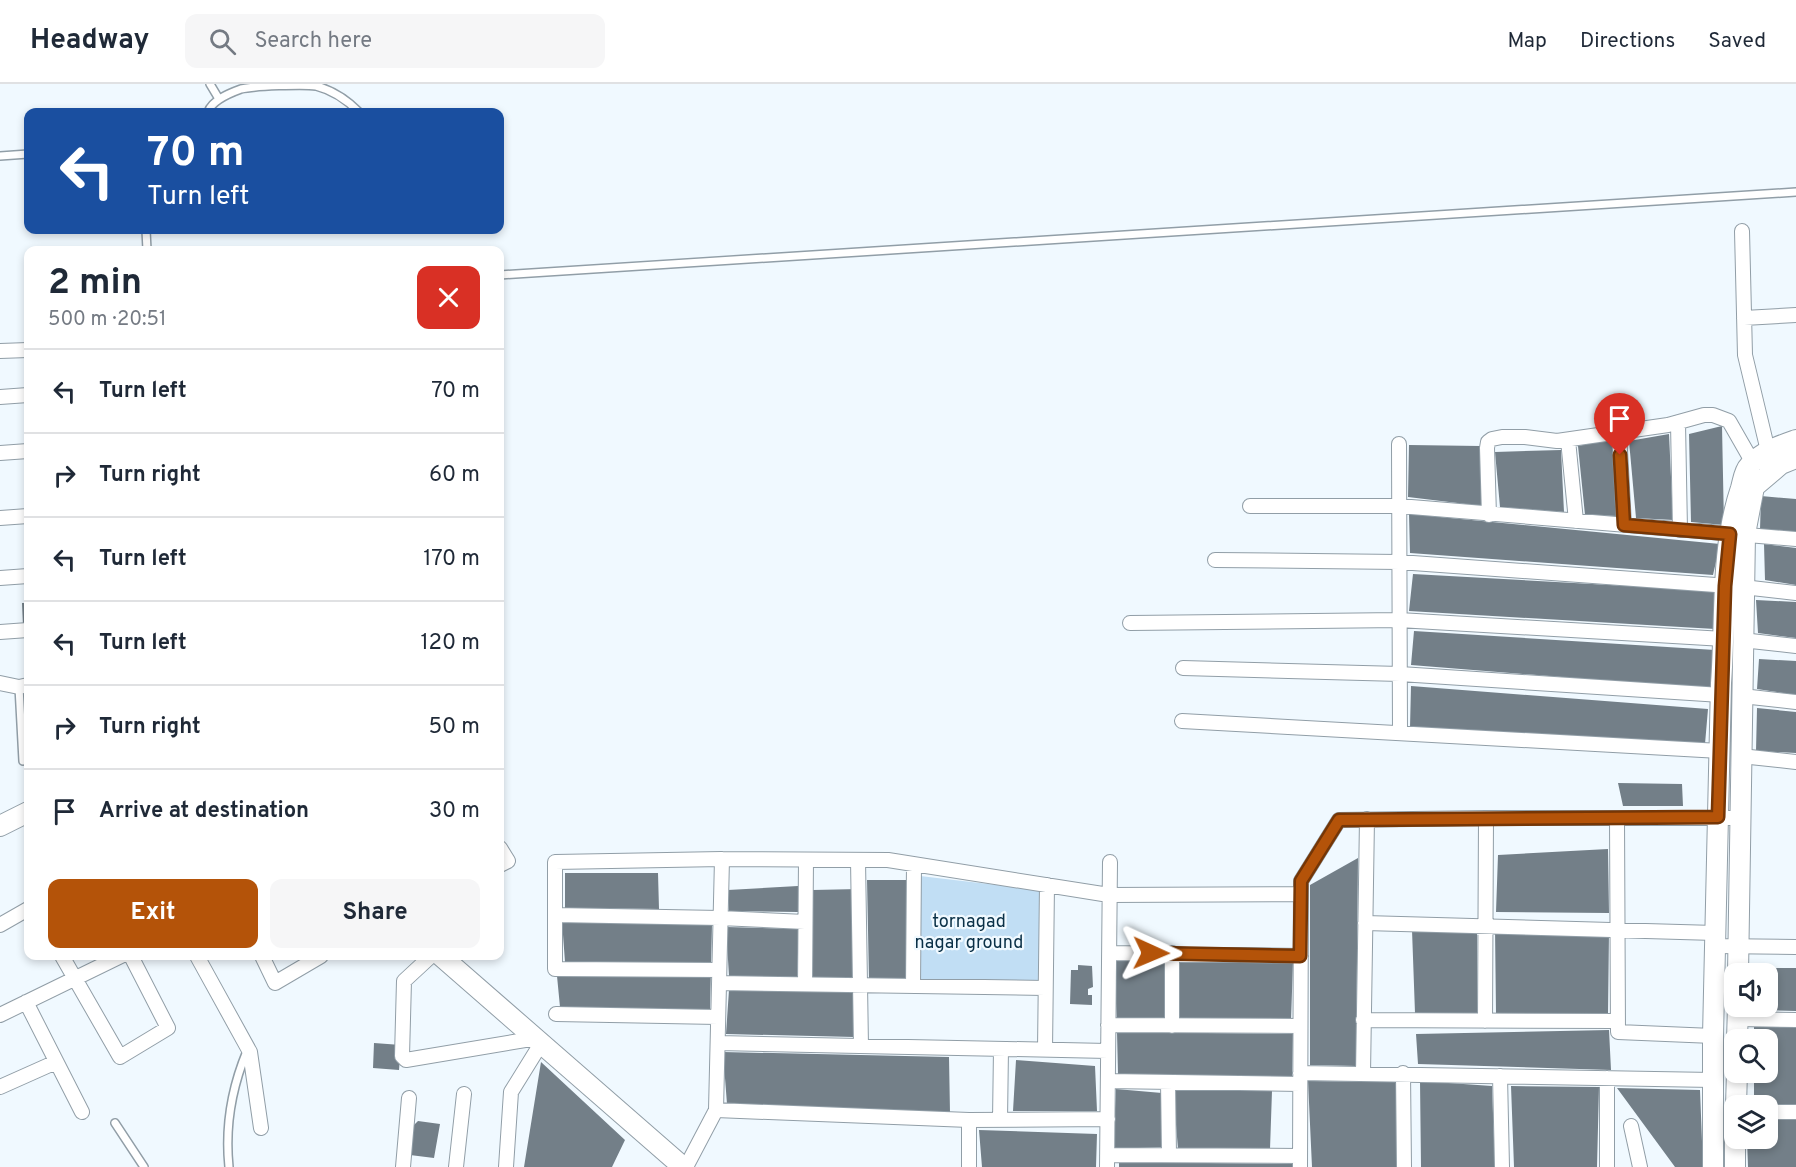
<!DOCTYPE html>
<meta charset="utf-8">
<style>
body{margin:0;font-family:Overpass,sans-serif;background:#f6f6f7;color:#1f2937;height:100vh;display:flex;flex-direction:column;font-size:22px;white-space:nowrap}
*{box-sizing:border-box;margin:0}
p{font-size:20px;color:#747a83}
.icon{flex:none;width:33px;height:33px;fill:none;stroke:currentColor;stroke-width:2;stroke-linecap:round;stroke-linejoin:round}
.map{position:relative;flex:1;overflow:hidden}
.details{position:absolute;left:24px;top:162px;width:480px;height:714px;display:flex;flex-direction:column;background:#fff;border-radius:12px;box-shadow:0 3px 9px #0003}
.details>*{flex:none}
.guide{position:absolute;left:24px;top:24px;width:480px;height:126px;border-radius:12px;box-shadow:0 3px 9px #0003;background:#1a4fa0;color:#fff;overflow:hidden}
.fabs{position:absolute;left:1724px;top:879px;display:grid;gap:12px}
.fabs a{display:grid;place-items:center;width:54px;height:54px;border-radius:12px;background:#fff;box-shadow:0 3px 9px #0003;font-size:30px}
.pin{position:absolute;display:grid;place-items:center;width:51px;height:51px;color:#fff;margin:-62px -26px;border-radius:50% 50% 50% 0;rotate:-45deg;box-shadow:0 0 6px #0007}
.pin .icon{rotate:45deg}
.me{position:absolute;width:66px;margin:-33px;rotate:91deg;stroke-linejoin:round;filter:drop-shadow(0 0 4px #0008)}
.turn{display:flex;align-items:center;gap:21px;height:126px;padding:0 24px;font-size:27px}
.turn .icon{width:78px;height:78px;stroke-width:2.5}
.turn b{display:block;font-size:42px;line-height:51px}
.round{display:grid;place-items:center;flex:none;width:63px;height:63px;border-radius:12px;background:#f6f6f7}
.head{display:flex;align-items:center;justify-content:space-between;height:102px;padding:0 24px}
h1{font-size:36px;font-weight:700;line-height:45px}
.action{display:flex;gap:12px;margin-top:auto;padding:12px 24px}
.action a{flex:1;height:69px;border-radius:12px;background:#b45309;color:#fff;font-size:24px;font-weight:700;line-height:69px;text-align:center}
.action a+a{background:#f6f6f7;color:#1f2937}
ul{padding:0;list-style:none}
li{display:flex;align-items:center;gap:18px;height:84px;padding:0 24px;border-top:2px solid #e0e1e3}
li div{flex:1}
li b{display:block;font-size:22px}
li em{font-style:normal}
header{display:flex;align-items:center;gap:36px;box-sizing:border-box;height:84px;padding:0 30px;background:#fff;border-bottom:2px solid #e0e1e3}
header strong{font-size:28px}
nav{display:flex;gap:33px;margin-inline-start:auto;font-size:21px}
.search{width:420px;height:54px;background:#f6f6f7;display:flex;align-items:center;gap:15px;box-sizing:border-box;padding:0 21px;border-radius:12px;color:#747a83;font-size:22px}
.map>svg:first-child{display:block}
</style>
<header>
<strong>Headway</strong>
<div class="search"><svg class="icon" aria-label="search" viewBox="0 0 24 24"><circle cx="10" cy="10" r="6"/><path d="M15 15l6 6"/></svg>Search here</div>
<nav><a>Map</a><a>Directions</a><a>Saved</a></nav>
</header>
<div class="map">
<svg width="1796" height="1083" viewBox="0 0 1796 1083">
<rect width="100%" height="100%" fill="#f0f9ff"/>
<path fill="#c1def4" d="M920 792 1039 806 1040 898 919 897Z"/>
<path fill="#737f88" d="M1722 342 1724 441 1691 438 1689 350Z
M1669 350 1673 436 1636 434 1629 357Z
M1612 355 1617 432 1585 431 1578 362Z
M1409 361 1480 362 1482 422 1408 413Z
M1561 366 1564 428 1500 423 1495 368Z
M1761 412 1796 415V449L1760 446Z
M1409 430 1720 460 1713 491 1410 469Z
M1764 460 1796 464V501L1765 496Z
M1413 490 1719 507 1715 545 1409 527Z
M1756 516 1796 518V554L1758 549Z
M22 519H28V542H23Z
M1414 547 1715 566 1712 605 1411 581Z
M1759 575 1796 577V611L1757 605Z
M1411 602 1708 625 1705 660 1410 644Z
M1757 624 1796 628V669L1756 667Z
M1618 699 1682 700 1683 722H1623Z
M1608 765 1609 829 1496 828 1498 771Z
M1358 774 1356 982 1310 981V801Z
M565 789H658L659 825 565 824Z
M867 796H907V896H869Z
M798 802V828L729 827 728 806Z
M859 805 854 894H812L813 806Z
M562 837 712 841 710 927 560 923 557 892 708 886 565 878Z
M726 843 799 845 797 893 729 892Z
M1495 844 1609 848 1608 930 1496 929Z
M1477 845V929H1415L1412 846Z
M1114 875H1166L1165 936 1117 941Z
M1179 877 1293 878 1291 937 1178 942Z
M1078 881 1092 882 1093 903 1088 905V911H1092V921L1070 920 1071 886H1078Z
M1759 884H1796V927L1759 926V922H1767V890H1759Z
M729 906 853 907 854 953 726 950Z
M1754 938H1796V1020H1754V988H1767V956H1754Z
M1609 946 1611 986 1418 980 1416 950Z
M1117 948 1293 950 1292 994 1118 990Z
M374 959 401 961 399 986 373 984Z
M723 968 949 973 950 1029 727 1020Z
M1016 976 1095 982 1097 1027H1013Z
M541 978 625 1056 612 1083H524Z
M1308 997 1396 998 1397 1083H1312Z
M1420 997 1492 1002 1495 1083H1421Z
M1511 1002 1599 1003 1597 1083H1514Z
M1173 1004 1272 1007 1270 1065H1178Z
M1617 1004 1700 1006 1703 1083H1675Z
M1116 1005 1162 1009 1163 1063 1113 1065Z
M1767 1036H1796V1083H1748L1747 1054H1767Z
M418 1037 440 1040 434 1074 410 1071 414 1041Z
M979 1046 1097 1050 1096 1083H982Z
M1119 1078 1293 1080 1292 1083H1119Z"/>
<g fill="none" stroke-linecap="round" stroke-linejoin="round">
<defs>
<path id="lane" d="M210 0 219 15
M208 28C212 16 230 9 241 5 254 2 304 0 316 2 332 6 348 17 359 28
M0 72 28 70
M146 146 147 166
M500 191 1796 108
M19 603 23 677
M115 1039 144 1083
M229 1083C225 1044 232 1003 247 967"/>
<path id="street" d="M1742 147 1745 271 1768 367
M1744 234 1796 231
M0 267 28 266
M0 313 28 311
M1678 339 1680 446
M1619 348 1624 441
M1568 356 1576 437
M1399 360 1400 649
M0 369 28 367
M1250 422H1399L1796 455
M1489 431 1487 364 1488 358 1492 355 1502 353H1525L1557 357 1668 341 1704 331H1713L1729 337 1753 379
M0 434 28 432
M1215 476 1399 478 1743 503 1796 509
M0 494 28 492
M1130 539 1399 536 1724 555
M0 548 28 546
M1742 556 1796 562
M1183 584 1400 590 1721 611
M0 599 19 603 28 601
M1742 612 1796 618
M1182 637 1720 667
M1741 672 1796 678
M1617 734 1618 948 1713 952
M500 764 508 777 500 781
M722 775 716 1026 969 1036 1108 1035
M858 776 861 962
M555 831 720 834 805 838
M1365 839 1715 849
M0 841 28 825
M1715 862 1796 863
M1109 869 1301 872
M62 872 120 973 168 944 131 872
M197 872 250 968 261 1044
M262 872 275 899 321 872
M431 872 404 897 402 972 406 976 537 954
M719 886 555 885V778L722 775 888 776 1109 811 1301 810
M719 899 1045 904
M805 900 806 776
M913 902 914 780
M26 918 82 1028
M556 930 718 933
M0 931 121 872
M1737 935 1796 936
M1363 936 1617 937
M1485 937 1486 734
M1108 941 1300 942
M1172 942V869
M718 959 1108 967
M1045 966 1047 801
M1300 989 1713 996
M1403 989 1404 1083
M1363 990 1367 735
M1500 992 1502 1083
M1108 997 1300 1000
M1168 998 1169 1071
M0 1003 56 978
M1767 1028H1796
M969 1036V1083
M1000 1036 1001 965
M1631 1042 1640 1083
M1107 1071 1300 1072
M403 1083 409 1014
M456 1083 464 1010
M506 1083 511 1008 542 958
M686 1083 716 1026
M1107 1083 1110 778
M1300 1083 1301 797 1339 736 1486 734H1740
M1607 1083V994"/>
<path id="secondary" d="M0 742 28 728
M441 872 683 1083
M1738 890 1745 450 1754 403 1781 380 1796 374
M1737 956 1738 922
M1736 1022 1737 988
M1713 1083V952L1721 599C1726 535 1720 466 1741 404 1743 397 1744 387 1749 382 1761 368 1779 362 1796 356
M1735 1083V1054"/>
</defs>
<use href="#lane" stroke="#919ea7" stroke-width="10"/>
<use href="#street" stroke="#919ea7" stroke-width="16"/>
<use href="#secondary" stroke="#919ea7" stroke-width="22"/>
<use href="#lane" stroke="#fff" stroke-width="7"/>
<use href="#street" stroke="#fff" stroke-width="14"/>
<use href="#secondary" stroke="#fff" stroke-width="20"/>
</g>
<g fill="none" stroke-linecap="round" stroke-linejoin="round">
<defs>
<path id="route" d="M1151 869 1300 872 1301 797 1339 736 1718 733 1725 502 1730 450 1624 441 1620 371"/>
</defs>
<use href="#route" stroke="#753606" stroke-width="15"/>
<use href="#route" stroke="#b45309" stroke-width="10"/>
</g>
<g text-anchor="middle" stroke-width="4.5" stroke-linejoin="round" paint-order="stroke">
<g font-size="18" fill="#0a3047" stroke="#f0f9ff">
<text x="969" y="843">tornagad<tspan x="969" dy="21">nagar ground</tspan></text>
</g>
</g>
</svg>
<div class="fabs">
<a><svg class="icon" aria-label="sound" viewBox="0 0 24 24"><path d="M4 9h4l5-4v14l-5-4H4zM17 9q2 3 0 6"/></svg></a>
<a><svg class="icon" aria-label="search" viewBox="0 0 24 24"><circle cx="10" cy="10" r="6"/><path d="M15 15l6 6"/></svg></a>
<a><svg class="icon" aria-label="layers" viewBox="0 0 24 24"><path d="M12 4l9 5-9 5-9-5zM3 14l9 5 9-5"/></svg></a>
</div>
<div class="pin" style="left:1620px;top:371px;background:#d93025"><svg class="icon" aria-label="arrive" viewBox="0 0 24 24"><path d="M6 21V4h12l-3 4 3 4H6"/></svg></div>
<svg class="me" style="left:1151px;top:869px" viewBox="-20 -20 40 40"><path d="M0-17L14 15 0 8-14 15z" fill="#b45309" stroke="#fff" stroke-width="4"/></svg>
<div class="guide">
<div class="turn"><svg class="icon" aria-label="left" viewBox="0 0 24 24"><path d="M17 20v-9H6M10 6l-5 5 5 5"/></svg><div><b>70 m</b>Turn left</div></div>
</div>
<section class="details">
<div class="head"><div><h1>2 min</h1><p>500 m · 20:51</p></div><a class="round" style="background:#d93025;color:#fff"><svg class="icon" aria-label="close" viewBox="0 0 24 24"><path d="M6 6l12 12M18 6L6 18"/></svg></a></div>
<ul>
<li><svg class="icon" aria-label="left" viewBox="0 0 24 24"><path d="M17 20v-9H6M10 6l-5 5 5 5"/></svg><div><b>Turn left</b></div><em>70 m</em></li>
<li><svg class="icon" aria-label="right" viewBox="0 0 24 24"><path d="M7 20v-9h11M14 6l5 5-5 5"/></svg><div><b>Turn right</b></div><em>60 m</em></li>
<li><svg class="icon" aria-label="left" viewBox="0 0 24 24"><path d="M17 20v-9H6M10 6l-5 5 5 5"/></svg><div><b>Turn left</b></div><em>170 m</em></li>
<li><svg class="icon" aria-label="left" viewBox="0 0 24 24"><path d="M17 20v-9H6M10 6l-5 5 5 5"/></svg><div><b>Turn left</b></div><em>120 m</em></li>
<li><svg class="icon" aria-label="right" viewBox="0 0 24 24"><path d="M7 20v-9h11M14 6l5 5-5 5"/></svg><div><b>Turn right</b></div><em>50 m</em></li>
<li><svg class="icon" aria-label="arrive" viewBox="0 0 24 24"><path d="M6 21V4h12l-3 4 3 4H6"/></svg><div><b>Arrive at destination</b></div><em>30 m</em></li>
</ul>
<div class="action"><a>Exit</a><a>Share</a></div>
</section>
</div>
